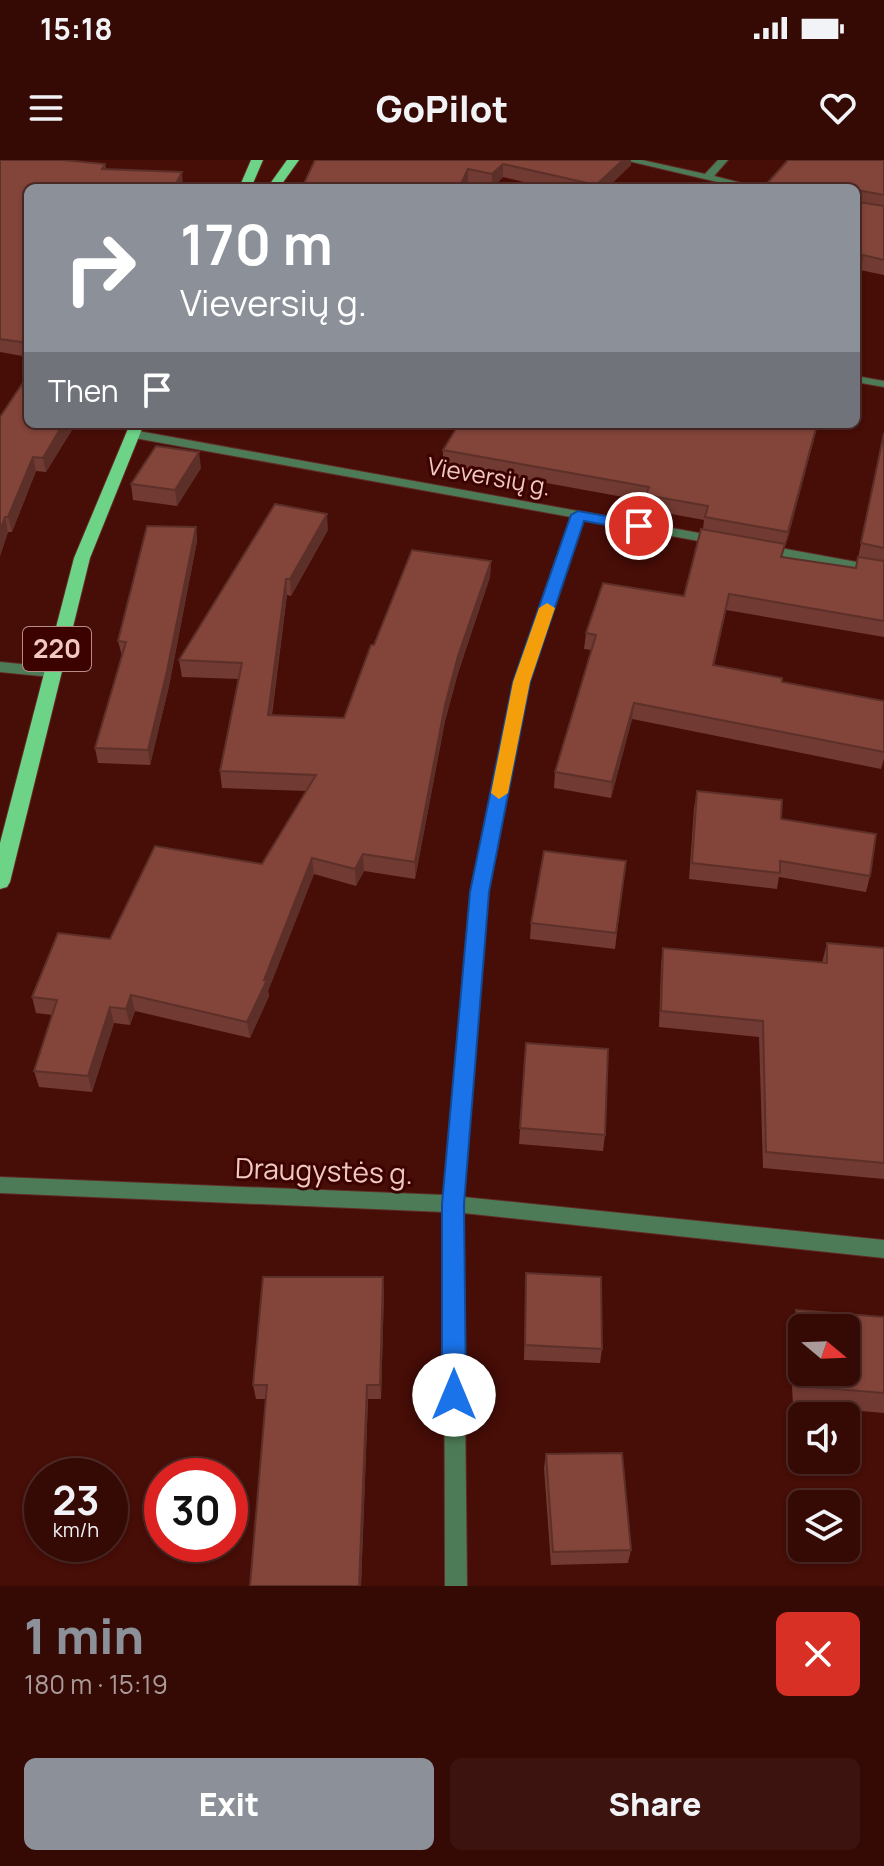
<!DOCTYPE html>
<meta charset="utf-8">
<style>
body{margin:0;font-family:Manrope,sans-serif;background:#3d130f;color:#f1f3f6;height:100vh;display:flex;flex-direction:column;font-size:30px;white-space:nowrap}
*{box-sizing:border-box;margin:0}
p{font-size:26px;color:#aa9a9a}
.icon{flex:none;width:44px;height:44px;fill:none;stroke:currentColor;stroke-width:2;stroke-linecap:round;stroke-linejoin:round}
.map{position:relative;height:1426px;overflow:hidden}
.details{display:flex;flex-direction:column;background:#350a05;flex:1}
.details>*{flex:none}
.top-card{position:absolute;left:24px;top:24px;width:836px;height:244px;border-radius:12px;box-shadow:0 2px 6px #0004,0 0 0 2px #4f2b27;background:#8c9099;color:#fff;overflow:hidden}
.needle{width:52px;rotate:109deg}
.fabs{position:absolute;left:788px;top:1154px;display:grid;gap:16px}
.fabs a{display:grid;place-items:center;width:72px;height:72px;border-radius:12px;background:#350a05;box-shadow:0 2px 6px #0004,0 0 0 2px #4f2b27;font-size:40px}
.speed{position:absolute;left:24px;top:1298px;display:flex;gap:16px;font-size:40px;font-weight:700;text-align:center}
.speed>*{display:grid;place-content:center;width:104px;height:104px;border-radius:50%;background:#350a05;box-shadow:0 2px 6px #0004,0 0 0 2px #4f2b27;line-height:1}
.speed small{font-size:20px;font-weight:400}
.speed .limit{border:12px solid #d22;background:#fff;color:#111}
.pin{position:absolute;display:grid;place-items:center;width:68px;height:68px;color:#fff;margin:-34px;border:4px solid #fff;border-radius:50%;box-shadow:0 2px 8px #0007}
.me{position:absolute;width:88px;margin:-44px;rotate:0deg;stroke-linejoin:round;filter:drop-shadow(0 0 6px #0008)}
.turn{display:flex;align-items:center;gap:28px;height:168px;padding:0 24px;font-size:36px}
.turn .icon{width:104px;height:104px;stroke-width:2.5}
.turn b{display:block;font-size:56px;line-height:68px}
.then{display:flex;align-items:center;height:76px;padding:0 24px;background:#0003;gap:16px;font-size:30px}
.round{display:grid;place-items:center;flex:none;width:84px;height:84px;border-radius:12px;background:#3d130f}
.overview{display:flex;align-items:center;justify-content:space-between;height:136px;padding:0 24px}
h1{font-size:48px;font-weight:800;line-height:60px;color:#8c9099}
.cta{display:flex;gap:16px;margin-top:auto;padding:16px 24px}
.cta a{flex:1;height:92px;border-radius:12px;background:#8c9099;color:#fff;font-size:32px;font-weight:800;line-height:92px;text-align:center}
.cta a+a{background:#3d130f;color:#f1f3f6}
.status{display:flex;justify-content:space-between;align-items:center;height:56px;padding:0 40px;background:#350a05;direction:ltr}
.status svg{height:22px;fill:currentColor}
header{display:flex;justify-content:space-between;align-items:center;height:104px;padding:0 24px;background:#350a05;font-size:36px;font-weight:800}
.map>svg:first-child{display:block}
</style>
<div class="status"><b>15:18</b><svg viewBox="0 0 49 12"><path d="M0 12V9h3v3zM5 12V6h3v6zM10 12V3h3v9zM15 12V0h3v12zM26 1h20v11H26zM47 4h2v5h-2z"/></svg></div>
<header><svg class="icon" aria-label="menu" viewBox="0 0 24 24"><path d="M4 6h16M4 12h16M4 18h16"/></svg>GoPilot<svg class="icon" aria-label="heart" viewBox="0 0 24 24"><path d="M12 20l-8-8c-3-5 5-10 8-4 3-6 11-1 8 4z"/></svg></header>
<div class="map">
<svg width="884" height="1426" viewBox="0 0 884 1426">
<rect width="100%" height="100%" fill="#470d07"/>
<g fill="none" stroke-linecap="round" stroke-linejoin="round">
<defs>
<path id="minor" d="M624 0H642L705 14 718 0H728L714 16 761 28H743Z
M856 216 884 221V227L856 222Z
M133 270 721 377 728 381 721 385 583 360 529 522 487 732 463 1037 884 1080V1098L463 1053 467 1426H445L444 1052 0 1033V1017L444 1035 471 732 515 522 571 357 129 277 127 274Z
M764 385 884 407V415L759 392V386Z
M0 502 51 507 58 512 51 517 0 512Z"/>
<path id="primary" d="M251 0H263L251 28H239Z
M287 0H299L279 28H267Z
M130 264H144L90 398 10 722 7 727 0 729V683L74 398Z"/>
</defs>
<use href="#minor" stroke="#622b25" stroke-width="2"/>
<use href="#primary" stroke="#622b25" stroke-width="2"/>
<use href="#minor" fill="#4d7b57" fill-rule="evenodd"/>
<use href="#primary" fill="#6dd387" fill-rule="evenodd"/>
</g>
<path fill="#713a32" d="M0 0 105 4 106 9 183 26 182 28H28V197L0 192Z
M315 0H631V5L607 28H549L503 17 492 28 468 23Z
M884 0V115L860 110 858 118 856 117V28Z
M0 257 28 264H85V265H75L46 312 36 311 12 372H8L0 396Z
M459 264H818L782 397 856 408 884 272V477L726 450 714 505 782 522 884 541V599L881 609 632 559 611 638 554 628 555 612 592 490 584 489 586 473 684 436 703 369 704 360 644 349 645 341 443 304V290Z
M201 308 177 346 133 340 131 324Z
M196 367 197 381 169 526 150 605 98 603 95 588 122 496 118 481Z
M328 370 291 436 287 435 272 555 344 558 374 485 491 401 490 417 458 513 445 561 415 719 364 711 356 726 314 714 268 831 269 836 250 878 135 851 130 865 114 863 92 932 39 927 34 911 52 855 36 853 32 837 110 779 262 704 307 631 222 628 220 611 238 519 182 517 179 500Z
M697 631 781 659 870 716 866 732 779 717 777 729 689 719 694 648Z
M626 701 615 789 530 779 531 763Z
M827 783 884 788V1019L763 1008 759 877 659 867 661 804 663 788 822 803Z
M526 883 605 975 603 991 519 984Z
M526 1113 602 1189 600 1203 524 1200Z
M384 1131 381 1239H368L361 1426H250L266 1239H256L253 1225Z
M796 1150 884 1157V1253L793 1245 789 1170Z
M546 1294 631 1390 628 1403 551 1405 544 1308Z"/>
<path fill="#5c3029" d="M623 0H631V5L607 28H596V25Z
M503 4V17L492 28V14Z
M468 9V23L465 28H459Z
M182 12 183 26 182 28H174Z
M63 264 75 265 46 312 43 298Z
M817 264H818L786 386 788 372Z
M199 292 201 308 177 346 175 330Z
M33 297 36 311 12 372 8 357Z
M327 354 328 370 291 436 290 419Z
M5 357 8 372 0 396V371Z
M196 367 197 381 169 526 150 605 148 590Z
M491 401 490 417 458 513 445 561 415 719V702L445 545 458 496Z
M286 419 287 435 269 571 268 555Z
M729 434 726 450 711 521 713 505Z
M634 543 632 559 611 638 612 622Z
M363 694 364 711 356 726 355 709Z
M312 698 314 714 268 831 269 836 250 878 247 862Z
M131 835 135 851 130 865 126 849Z
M110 847 114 863 92 932 88 916Z
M383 1117 384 1131 381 1239 380 1225Z
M367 1225 368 1239 361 1426H359Z"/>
<path fill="#83443a" stroke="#5c3029" stroke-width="2" fill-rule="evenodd" d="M0 0H63L105 4 102 9 182 12 174 28H28V183L0 179Z
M315 0H623L596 25 503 4 492 14 468 9 459 28H302Z
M788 0H884V35L857 30 858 42 884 46V100L863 95 861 103 856 102V28H763Z
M28 215V264H63L43 298 33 297 8 357H5L0 371V257Z
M459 264H817L788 372 705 357 708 346 646 335 649 327 443 290Z
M884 273V388L861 383Z
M156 286 199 292 175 330 131 324Z
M275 344 327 354 290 419H286L268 555 344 558 371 485H374L412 390 491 401 458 496 445 545 415 702 363 694 355 709 312 698 264 820H267L247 862 131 835 126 849 110 847 88 916 34 911 57 840 32 837 58 773 110 779 155 686 262 704 316 615 220 611 242 503 179 500Z
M147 366 196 367 167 511 148 590 95 588 126 482 118 481Z
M701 369 785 384 781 397 856 408 858 397 884 401V461L729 434 713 505 782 518V522L884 541V592L634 543 612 622 555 612 596 475 586 473 603 423 684 436Z
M697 631 782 640 781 659 876 674 870 716 780 701V713L692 703Z
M544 691 626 701 616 773 531 763Z
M827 783 884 788V1003L766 992 763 861 661 851 663 788 827 803Z
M526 883 608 889 605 975 520 968Z
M526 1113 601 1117 602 1189 525 1185Z
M263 1117H383L380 1225H367L359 1426H250L267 1225H253Z
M796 1150 884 1157V1233L800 1226ZM802 1168H846V1212H802Z
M622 1293 631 1390 553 1392 546 1294Z"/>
<path fill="#1a73e8" stroke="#114b97" stroke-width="2" d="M578 351 639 362 647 366 639 371 584 361 530 522 489 732 464 1044 466 1235 463 1243 454 1246 446 1243 442 1235V1044L470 732 513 522 571 355Z"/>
<path fill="#f59e0b" d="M547 443 555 448 530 522 508 633 499 639 491 633 513 522 539 448Z"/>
<g text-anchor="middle" stroke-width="6" stroke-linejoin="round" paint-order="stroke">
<g font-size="24" fill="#efc9c2" stroke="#3b0200">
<text transform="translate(489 317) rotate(10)" y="8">Vieversių g.</text>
</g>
<rect fill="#3b0200" stroke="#b98d88" stroke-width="2" x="23" y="467" width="68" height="44" rx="6"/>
<g font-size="26" font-weight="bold" fill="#efc9c2">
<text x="57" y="498">220</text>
</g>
<g font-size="28" fill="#efc9c2" stroke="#3b0200">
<text transform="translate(324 1011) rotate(2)" y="10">Draugystės g.</text>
</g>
</g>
</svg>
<div class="fabs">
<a><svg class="needle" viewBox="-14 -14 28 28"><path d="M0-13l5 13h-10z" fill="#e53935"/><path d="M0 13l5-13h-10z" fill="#aa9a9a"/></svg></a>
<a><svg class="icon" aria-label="sound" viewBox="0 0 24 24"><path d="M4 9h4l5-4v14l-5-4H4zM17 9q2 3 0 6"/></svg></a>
<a><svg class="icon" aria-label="layers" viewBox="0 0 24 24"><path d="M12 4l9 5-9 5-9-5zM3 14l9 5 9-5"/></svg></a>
</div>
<div class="speed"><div>23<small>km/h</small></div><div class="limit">30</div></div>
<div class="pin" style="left:639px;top:366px;background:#d93025"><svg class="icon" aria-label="arrive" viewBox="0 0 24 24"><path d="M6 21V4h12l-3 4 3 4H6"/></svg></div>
<svg class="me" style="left:454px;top:1235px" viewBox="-20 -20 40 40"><circle r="19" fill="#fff"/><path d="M0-13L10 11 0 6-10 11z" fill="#1a73e8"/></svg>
<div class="top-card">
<div class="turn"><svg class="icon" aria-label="right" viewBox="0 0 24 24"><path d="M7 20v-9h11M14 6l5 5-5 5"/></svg><div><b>170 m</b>Vieversių g.</div></div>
<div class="then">Then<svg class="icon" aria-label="arrive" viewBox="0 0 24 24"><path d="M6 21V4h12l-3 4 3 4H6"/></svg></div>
</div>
</div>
<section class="details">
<div class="overview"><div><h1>1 min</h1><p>180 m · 15:19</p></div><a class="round" style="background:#d93025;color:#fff"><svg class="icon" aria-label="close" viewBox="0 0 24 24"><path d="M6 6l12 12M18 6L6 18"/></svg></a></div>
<div class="cta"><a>Exit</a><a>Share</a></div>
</section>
